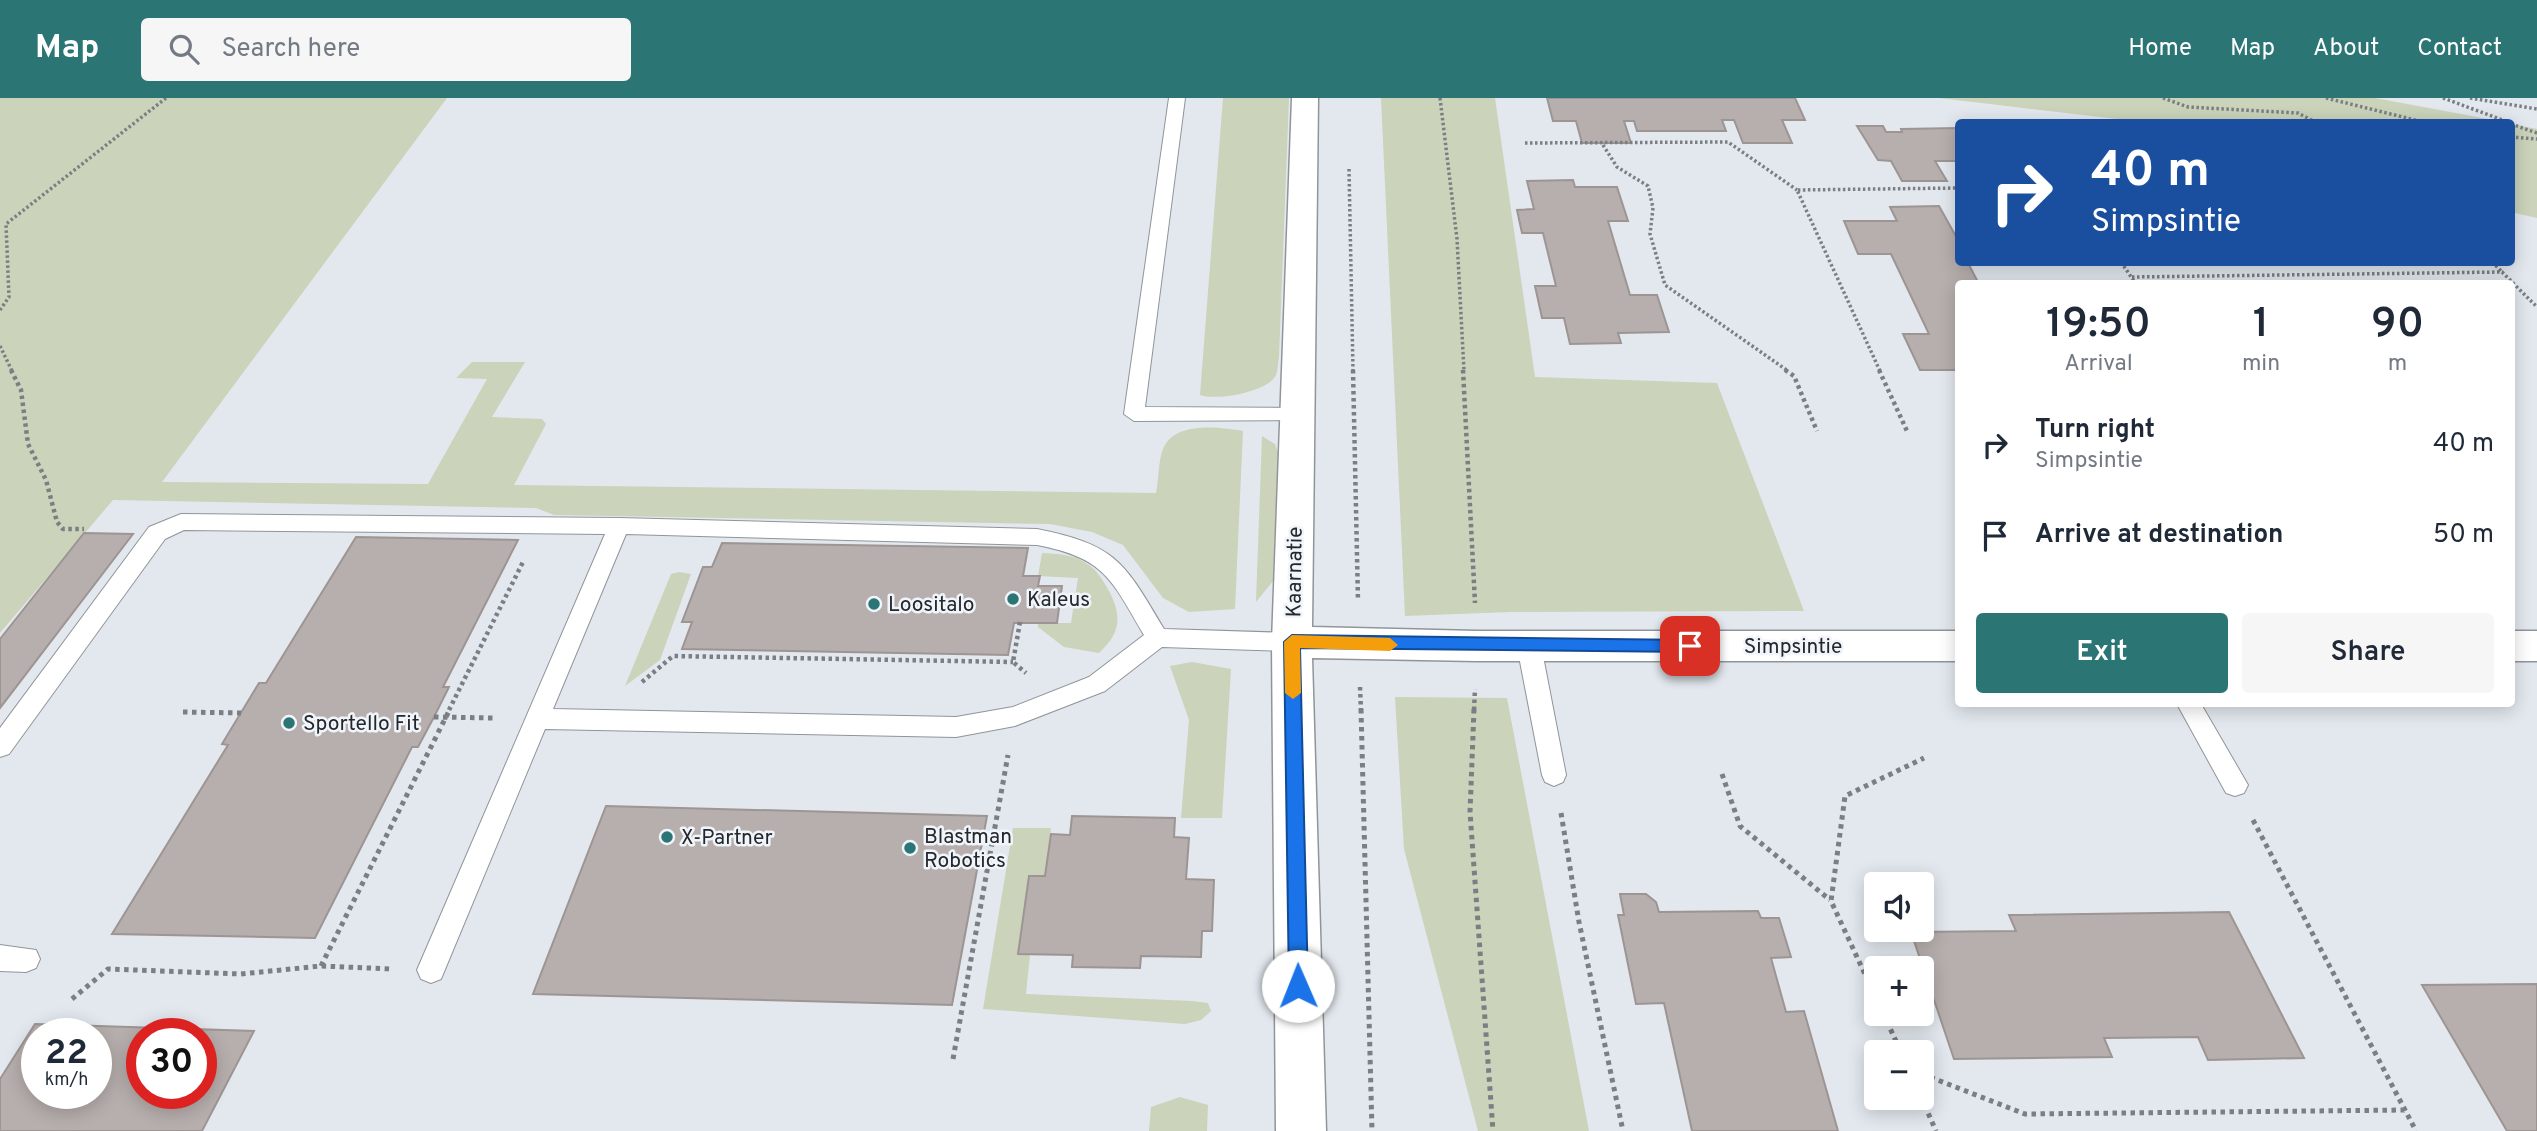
<!DOCTYPE html>
<meta charset="utf-8">
<style>
body{margin:0;font-family:Overpass,sans-serif;background:#f6f6f7;color:#1f2937;height:100vh;display:flex;flex-direction:column;font-size:26px;white-space:nowrap}
*{box-sizing:border-box;margin:0}
p{font-size:23px;color:#747a83}
.icon{flex:none;width:38px;height:38px;fill:none;stroke:currentColor;stroke-width:2;stroke-linecap:round;stroke-linejoin:round}
.map{position:relative;flex:1;overflow:hidden}
.sheet{position:absolute;left:1955px;top:182px;width:560px;height:427px;display:flex;flex-direction:column;background:#fff;border-radius:7px;box-shadow:0 4px 18px #0003}
.sheet>*{flex:none}
.banner{position:absolute;left:1955px;top:21px;width:560px;height:147px;border-radius:7px;box-shadow:0 4px 18px #0003;background:#1a4fa0;color:#fff;overflow:hidden}
.tools{position:absolute;left:1864px;top:774px;display:grid;gap:14px}
.tools a{display:grid;place-items:center;width:70px;height:70px;border-radius:7px;background:#fff;box-shadow:0 4px 18px #0003;font-size:35px}
.speed{position:absolute;left:21px;top:920px;display:flex;gap:14px;font-size:35px;font-weight:700;text-align:center}
.speed>*{display:grid;place-content:center;width:91px;height:91px;border-radius:50%;background:#fff;box-shadow:0 4px 18px #0003;line-height:1}
.speed small{font-size:18px;font-weight:400}
.speed .limit{border:10px solid #d22;background:#fff;color:#111}
.pin{position:absolute;display:grid;place-items:center;width:60px;height:60px;color:#fff;margin:-30px;border-radius:14px;box-shadow:0 4px 10px #0006}
.me{position:absolute;width:77px;margin:-38px;rotate:359deg;stroke-linejoin:round;filter:drop-shadow(0 0 5px #0008)}
.turn{display:flex;align-items:center;gap:24px;height:147px;padding:0 21px;font-size:32px}
.turn .icon{width:91px;height:91px;stroke-width:2.5}
.turn b{display:block;font-size:49px;line-height:60px}
.eta{display:flex;justify-content:space-evenly;align-items:center;height:119px;text-align:center}
.eta b{font-size:42px;font-weight:600;line-height:49px}
.cta{display:flex;gap:14px;margin-top:auto;padding:14px 21px}
.cta a{flex:1;height:80px;border-radius:7px;background:#2b7575;color:#fff;font-size:28px;font-weight:600;line-height:80px;text-align:center}
.cta a+a{background:#f6f6f7;color:#1f2937}
ul{padding:0;list-style:none}
li{display:flex;align-items:center;gap:21px;height:91px;padding:0 21px}
li div{flex:1}
li b{display:block;font-size:26px}
li em{font-style:normal}
header{display:flex;align-items:center;gap:42px;box-sizing:border-box;height:98px;padding:0 35px;background:#2b7575;color:#fff}
header strong{font-size:33px}
nav{display:flex;gap:38px;margin-inline-start:auto;font-size:24px}
.search{width:490px;height:63px;background:#f6f6f7;display:flex;align-items:center;gap:18px;box-sizing:border-box;padding:0 24px;border-radius:7px;color:#747a83;font-size:26px}
.map>svg:first-child{display:block}
</style>
<header>
<strong>Map</strong>
<div class="search"><svg class="icon" aria-label="search" viewBox="0 0 24 24"><circle cx="10" cy="10" r="6"/><path d="M15 15l6 6"/></svg>Search here</div>
<nav><a>Home</a><a>Map</a><a>About</a><a>Contact</a></nav>
</header>
<div class="map">
<svg width="2537" height="1033" viewBox="0 0 2537 1033">
<rect width="100%" height="100%" fill="#e2e8ee"/>
<path fill="#cbd3ba" d="M0 0H447L162 384 428 386 487 281 456 280 472 264H525L492 319 542 321 546 326 514 387 1156 395C1159 381 1158 364 1163 351 1174 323 1220 329 1243 333L1235 511 1189 514 1163 500 1123 447 1092 434 1050 426 554 417 536 410 113 402 0 535Z
M1223 0H1289L1279 259C1278 264 1278 272 1276 277 1268 294 1216 303 1200 297Z
M1381 0H1495L1535 279 1717 285 1804 513 1510 514 1405 518Z
M1939 0H2375L2504 24H2142Z
M2511 26 2537 31V120L2511 114Z
M1262 338 1275 346 1278 355 1273 483 1256 504Z
M1042 455C1057 456 1071 456 1084 464 1097 471 1102 481 1109 493 1122 518 1121 535 1099 555L1064 549 1038 529V525H1071L1078 480 1038 478Z
M679 474 691 476 660 562 625 588 671 476Z
M1192 564 1231 571 1222 720H1181L1189 622 1170 568Z
M1395 599 1507 600 1589 1033H1478L1404 751Z
M1013 730H1051L1045 778H1029L1018 856 1030 857 1026 896 1192 903 1208 905 1211 913 1201 922 1185 926 983 911Z
M1180 999 1208 1007 1207 1033H1149L1151 1009Z"/>
<path fill="#b7afad" stroke="#9d9593" stroke-width="2" fill-rule="evenodd" d="M1547 0H1795L1805 22H1782L1792 45H1743L1734 22H1722L1726 33H1637L1634 23H1624L1631 45H1582L1576 23H1553Z
M1857 28H1883L1886 34H1902L1901 31 1958 30V63H1935L1947 83H1902L1891 63 1878 62Z
M1573 82 1575 89H1617L1628 123H1608L1630 197H1657L1669 234 1618 235 1621 245 1570 246 1564 220H1542L1535 188H1556L1543 135H1522L1517 112 1534 111 1527 83Z
M1939 108 1958 142V164L1991 167H1969L1979 186H1958V272H1920L1903 236H1929L1891 156H1858L1844 123H1897L1890 109Z
M84 435 133 436 0 610V541Z
M356 439 518 442 443 589H449L434 619 418 649H412L315 840 112 836 228 647 222 646 259 585H266Z
M722 445 1028 450 1023 478H1040L1038 488H1062L1057 525H1014L1008 557 682 551 692 524H682L703 469H712Z
M606 708 987 718 952 907 533 896Z
M1072 718 1175 720 1174 739 1189 740 1186 781 1214 782 1212 833H1202L1201 859 1141 858 1140 870 1072 869 1073 857 1018 856 1029 778H1045L1051 736 1070 737Z
M1620 796H1646L1656 804 1659 814 1758 813 1761 820H1779L1791 859 1771 860 1786 914 1804 913 1838 1033H1692L1664 905 1636 906 1618 817H1624Z
M2229 814 2304 960 2208 962 2198 939 2104 940 2112 959 1954 961 1911 834 2016 833 2009 817Z
M2537 886V1033H2507L2422 887Z
M35 926 254 933 202 1033H0V981ZM37 936H96V996H37ZM142 936H201V996H142Z"/>
<g fill="none" stroke-linecap="round" stroke-linejoin="round">
<defs>
<path id="service" d="M1169 0H1185L1145 309 1297 310 1304 312 1307 317 1304 322 1134 323 1124 316Z
M181 416 619 420 1037 431C1117 447 1124 464 1164 531L1292 535 1300 538 1304 544 1300 550 1292 553 1162 549 1105 593 1015 628 956 639 545 631 441 881 431 885 421 881 417 872 605 436 184 432 165 441 9 656 0 659V630L149 429ZM626 436 1037 447C1105 460 1111 481 1144 537L1089 579 1013 609 956 619 553 611Z
M1529 539 1537 542 1541 548 1566 677 1563 684 1554 688 1545 684 1542 677 1517 548 1521 542Z
M2177 606H2201L2248 687 2244 695 2235 698 2226 695Z
M0 847 36 852 40 861 36 870 26 874 0 873Z"/>
<path id="minor" d="M1292 0H1318L1312 529 1477 533H1958V563H1477L1312 560 1326 1033H1276L1272 544Z
M2511 533H2537V563H2511Z"/>
</defs>
<use href="#service" stroke="#90959a" stroke-width="2"/>
<use href="#minor" stroke="#90959a" stroke-width="3"/>
<path stroke="#7b7f84" stroke-width="3.5" stroke-dasharray="2.5 2.5" stroke-linecap="butt" d="M1440 0 1457 141 1464 273
M2163 0 2188 9 2298 15 2315 24
M2326 0 2423 24
M2443 0 2508 24
M2470 0 2537 11
M2511 26 2537 35
M2511 39 2537 41
M1525 45 1728 44 1797 92
M1603 47 1617 69 1648 88 1653 110 1650 136 1665 187 1788 273
M1349 71 1353 273
M2121 164 2136 186
M2492 164 2502 174
M2132 179 2502 174 2537 209
M0 212 9 199 6 126 166 0
M0 248 12 273
M1880 273 1797 92 1958 90"/>
<path stroke="#7b7f84" stroke-width="4.5" stroke-dasharray="3.5 3.5" stroke-linecap="butt" d="M11 272 21 292 28 346 46 382 57 424 63 431H84
M1353 272 1358 503
M1463 272 1475 505
M1785 272 1794 278 1817 333
M1879 272 1907 333
M1020 524 1013 564 1026 575
M642 584 673 558 1013 564
M1360 589 1361 612
M449 612 524 462
M1474 612 1475 591"/>
<path stroke="#7b7f84" stroke-width="5" stroke-dasharray="4.5 4.5" stroke-linecap="butt" d="M1361 611 1372 1033
M1474 611 1470 714 1493 1033
M183 614 241 615
M434 619 495 620
M1722 676 1740 728 1830 802
M1561 715 1579 824 1623 1033
M2253 722 2416 1033
M321 868 450 611
M1876 900 1831 803 1845 698 1924 660
M72 901 108 871 241 876 321 868 392 871
M1883 915 1901 954
M953 961 1008 657
M1922 976 2025 1016 2405 1012
M1921 999 1936 1033"/>
<use href="#service" fill="#fff" fill-rule="evenodd"/>
<use href="#minor" fill="#fff" fill-rule="evenodd"/>
</g>
<path fill="#1a73e8" stroke="#114b97" stroke-width="2" d="M1292 537 1690 542 1698 548 1690 554 1300 550 1308 888 1305 894 1298 897 1291 894 1289 888 1284 544Z"/>
<path fill="#f59e0b" d="M1292 537 1390 540 1398 547 1390 553 1300 550 1301 595 1293 601 1285 595 1284 544Z"/>
<g fill="#2b7575" stroke="#eff5fb" stroke-width="2.5">
<circle cx="1013" cy="501" r="7"/>
<circle cx="874" cy="506" r="7"/>
<circle cx="289" cy="625" r="7"/>
<circle cx="667" cy="739" r="7"/>
<circle cx="910" cy="750" r="7"/>
</g>
<g text-anchor="middle" stroke-width="5" stroke-linejoin="round" paint-order="stroke">
<g font-size="21" fill="#25272a" stroke="#eff5fb">
<text transform="translate(1294 474) rotate(-89)" y="7">Kaarnatie</text>
<text x="1793" y="555">Simpsintie</text>
</g>
<g font-size="21" fill="#25272a" stroke="#eff5fb" text-anchor="start">
<text x="1027" y="508">Kaleus</text>
<text x="888" y="513">Loositalo</text>
<text x="303" y="632">Sportello Fit</text>
<text x="924" y="745">Blastman<tspan x="924" dy="24">Robotics</tspan></text>
<text x="681" y="746">X-Partner</text>
</g>
</g>
</svg>
<div class="tools">
<a><svg class="icon" aria-label="sound" viewBox="0 0 24 24"><path d="M4 9h4l5-4v14l-5-4H4zM17 9q2 3 0 6"/></svg></a>
<a>+</a>
<a>−</a>
</div>
<div class="speed"><div>22<small>km/h</small></div><div class="limit">30</div></div>
<div class="pin" style="left:1690px;top:548px;background:#d93025"><svg class="icon" aria-label="arrive" viewBox="0 0 24 24"><path d="M6 21V4h12l-3 4 3 4H6"/></svg></div>
<svg class="me" style="left:1298px;top:888px" viewBox="-20 -20 40 40"><circle r="19" fill="#fff"/><path d="M0-13L10 11 0 6-10 11z" fill="#1a73e8"/></svg>
<div class="banner">
<div class="turn"><svg class="icon" aria-label="right" viewBox="0 0 24 24"><path d="M7 20v-9h11M14 6l5 5-5 5"/></svg><div><b>40 m</b>Simpsintie</div></div>
</div>
<section class="sheet">
<div class="eta">
<div><b>19:50</b><p>Arrival</p></div>
<div><b>1</b><p>min</p></div>
<div><b>90</b><p>m</p></div>
</div>
<ul>
<li><svg class="icon" aria-label="right" viewBox="0 0 24 24"><path d="M7 20v-9h11M14 6l5 5-5 5"/></svg><div><b>Turn right</b><p>Simpsintie</p></div><em>40 m</em></li>
<li><svg class="icon" aria-label="arrive" viewBox="0 0 24 24"><path d="M6 21V4h12l-3 4 3 4H6"/></svg><div><b>Arrive at destination</b></div><em>50 m</em></li>
</ul>
<div class="cta"><a>Exit</a><a>Share</a></div>
</section>
</div>
